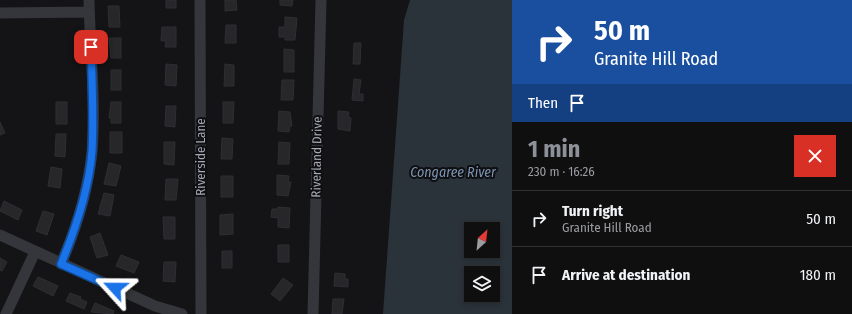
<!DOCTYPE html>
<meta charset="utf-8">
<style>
body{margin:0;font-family:"Fira Sans Condensed",sans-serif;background:#181819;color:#f1f3f6;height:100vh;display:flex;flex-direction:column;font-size:15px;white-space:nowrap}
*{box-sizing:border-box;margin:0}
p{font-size:13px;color:#9b9c9f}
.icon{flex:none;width:22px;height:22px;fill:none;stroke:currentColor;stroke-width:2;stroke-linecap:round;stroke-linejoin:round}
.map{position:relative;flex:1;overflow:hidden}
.drawer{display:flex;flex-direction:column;background:#0f0f10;width:340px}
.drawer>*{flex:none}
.top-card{background:#1a4fa0;color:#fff;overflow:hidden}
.needle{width:26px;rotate:27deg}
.controls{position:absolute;left:464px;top:222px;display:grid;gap:8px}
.controls a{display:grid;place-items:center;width:36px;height:36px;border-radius:0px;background:#0f0f10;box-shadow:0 2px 6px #0003,0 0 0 1px #2f2f30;font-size:20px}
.pin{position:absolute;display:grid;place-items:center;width:34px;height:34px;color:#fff;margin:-17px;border-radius:8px;box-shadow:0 2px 6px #0006}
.me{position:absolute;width:44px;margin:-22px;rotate:294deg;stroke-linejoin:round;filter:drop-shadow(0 0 3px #0008)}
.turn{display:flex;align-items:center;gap:14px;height:84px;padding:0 16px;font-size:18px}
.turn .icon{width:52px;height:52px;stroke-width:2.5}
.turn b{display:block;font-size:28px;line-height:34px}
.then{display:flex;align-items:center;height:38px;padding:0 16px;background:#0003;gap:8px;font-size:15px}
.round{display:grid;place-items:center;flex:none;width:42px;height:42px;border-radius:0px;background:#181819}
.head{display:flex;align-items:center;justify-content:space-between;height:68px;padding:0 16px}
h1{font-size:24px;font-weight:700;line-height:30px;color:#8c9099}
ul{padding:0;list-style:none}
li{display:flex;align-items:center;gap:12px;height:56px;padding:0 16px;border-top:1px solid #2f2f30}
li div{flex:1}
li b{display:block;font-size:15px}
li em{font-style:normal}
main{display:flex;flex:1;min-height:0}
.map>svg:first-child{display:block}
</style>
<main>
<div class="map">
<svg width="512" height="314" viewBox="0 0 512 314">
<rect width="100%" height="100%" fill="#141416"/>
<path fill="#2a323a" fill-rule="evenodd" d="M410 0H512V314H383L404 20ZM471 229H493V251H471ZM471 273H493V295H471Z"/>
<path fill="#27272a" stroke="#2f2e32" d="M166 0H176V8H166Z
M225 0H236L237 10 225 11Z
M280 0H293L292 6 280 5Z
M108 6H119L120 27H109Z
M285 17 297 18 295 40H285V37H279V27H285Z
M226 25H236V43H225Z
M162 27H176V47H165L166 41H161Z
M109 38H121V58H111Z
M354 43H361L360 64H353Z
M284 49 294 50V72H284Z
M166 64 177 65 176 86 165 85Z
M225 64 234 65V86H224Z
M111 70H121V90H111Z
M354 79 361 80 359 94H363V101L352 100Z
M282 80H294L293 100H281Z
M56 102H67V124H56Z
M111 102H121V123H111V118H109Z
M223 102H234L233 123H223Z
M166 106H176L175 127 165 126Z
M279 111 290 112 292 126H290L289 132 278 131Z
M338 111 349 112 348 117 351 118 350 131 338 129Z
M0 122 5 133 0 135Z
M110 132H122V153H110Z
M56 134H66L65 157 55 156Z
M222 138 233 139 232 159H221Z
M164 142H175L174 165 164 164Z
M279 142 290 143 289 164H278Z
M109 163 121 166 116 186 104 184Z
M51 167 62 169 60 188 48 186Z
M277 175 289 176 288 182H291L288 196 277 195Z
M221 176H233V197H221Z
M166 179H178L176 200H165Z
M104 193 114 195 110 216 98 214Z
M4 201 22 210 18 220 0 211Z
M278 207 290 208 289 228 278 227V218L271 217 272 209H278Z
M43 211 54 214 47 235 36 231Z
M233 214V234L220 235V215Z
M163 217H175V239H164Z
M100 233 108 255 97 258 90 237Z
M278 245H289V262H278Z
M222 251H232V268H222Z
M121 255 139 262 134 273 116 266Z
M0 258 7 262 2 271 0 270Z
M164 262H176L175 282 163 281Z
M335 273 345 274V279H348V287L334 286Z
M38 277 58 286 53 296 33 286Z
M283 278 293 285 280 301 271 294Z
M70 293 81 297 80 299 87 302 84 309 66 301Z
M333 299H344L342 314H332Z
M95 303 114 311 113 314 91 312Z"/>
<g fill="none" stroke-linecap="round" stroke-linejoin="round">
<path stroke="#35363b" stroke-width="11" d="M200 0 201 314
M0 13 89 12
M0 235 155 306 182 314
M61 264C76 229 88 191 92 152 96 102 90 50 89 0
M6 314 35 252
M313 314 321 0"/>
</g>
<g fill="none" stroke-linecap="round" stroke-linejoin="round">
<defs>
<path id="route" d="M91 47C92 81 94 117 92 151 89 190 76 228 61 264L115 288"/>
</defs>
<use href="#route" stroke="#114b97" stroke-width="10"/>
<use href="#route" stroke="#1a73e8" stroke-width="7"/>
</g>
<g text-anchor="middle" stroke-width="4" stroke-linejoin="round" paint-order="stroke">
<g font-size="13" fill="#a6a9b6" stroke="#0f0f11">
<text transform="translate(200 157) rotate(-90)" y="5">Riverside Lane</text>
<text transform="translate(316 157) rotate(-89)" y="5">Riverland Drive</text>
</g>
<g font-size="14" font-style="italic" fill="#7c94b2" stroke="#0f0f11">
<text x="453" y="177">Congaree River</text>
</g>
</g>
</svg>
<div class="controls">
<a><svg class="needle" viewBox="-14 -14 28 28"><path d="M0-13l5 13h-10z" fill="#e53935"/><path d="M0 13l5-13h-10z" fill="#9b9c9f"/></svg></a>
<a><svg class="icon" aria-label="layers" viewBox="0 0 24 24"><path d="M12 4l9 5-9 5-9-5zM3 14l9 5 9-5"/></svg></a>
</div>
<div class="pin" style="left:91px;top:47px;background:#d93025"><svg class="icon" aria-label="arrive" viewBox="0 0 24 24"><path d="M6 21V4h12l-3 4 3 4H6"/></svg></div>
<svg class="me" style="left:115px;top:288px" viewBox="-20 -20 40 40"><path d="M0-17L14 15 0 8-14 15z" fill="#1a73e8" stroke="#fff" stroke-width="4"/></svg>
</div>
<section class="drawer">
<div class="top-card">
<div class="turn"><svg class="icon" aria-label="right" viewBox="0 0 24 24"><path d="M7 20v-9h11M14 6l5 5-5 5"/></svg><div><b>50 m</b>Granite Hill Road</div></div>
<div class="then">Then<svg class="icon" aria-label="arrive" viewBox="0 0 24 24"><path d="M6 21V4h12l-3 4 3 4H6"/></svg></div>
</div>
<div class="head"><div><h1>1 min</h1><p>230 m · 16:26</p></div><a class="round" style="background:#d93025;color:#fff"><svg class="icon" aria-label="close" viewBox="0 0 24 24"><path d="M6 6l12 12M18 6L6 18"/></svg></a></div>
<ul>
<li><svg class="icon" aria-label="right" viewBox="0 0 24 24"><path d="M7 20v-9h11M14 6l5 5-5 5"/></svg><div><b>Turn right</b><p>Granite Hill Road</p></div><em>50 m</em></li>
<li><svg class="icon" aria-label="arrive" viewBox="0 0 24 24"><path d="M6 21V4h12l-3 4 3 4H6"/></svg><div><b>Arrive at destination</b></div><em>180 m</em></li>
</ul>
</section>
</main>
